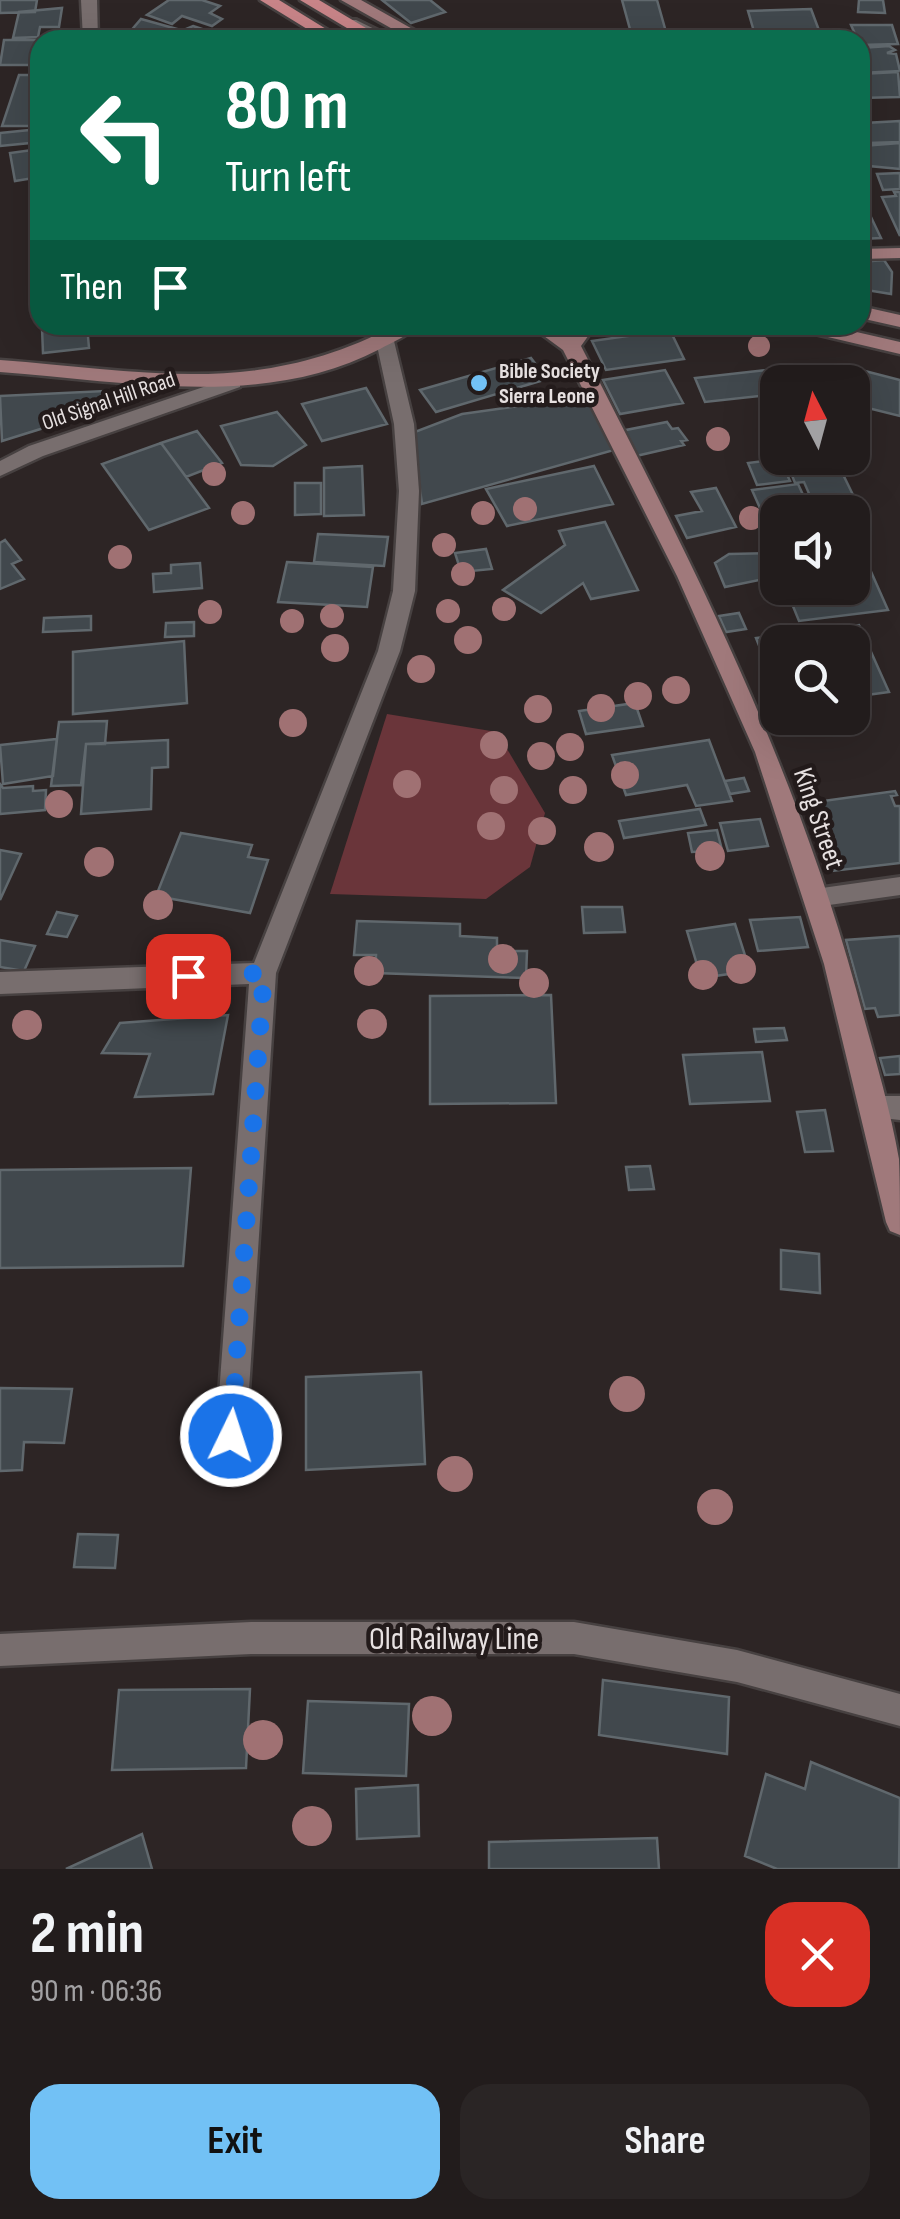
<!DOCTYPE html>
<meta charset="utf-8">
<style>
body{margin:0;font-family:"Sofia Sans Condensed",sans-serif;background:#2a2525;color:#f1f3f6;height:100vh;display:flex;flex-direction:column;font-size:38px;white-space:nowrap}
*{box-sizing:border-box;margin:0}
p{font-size:32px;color:#a2a1a3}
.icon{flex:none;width:55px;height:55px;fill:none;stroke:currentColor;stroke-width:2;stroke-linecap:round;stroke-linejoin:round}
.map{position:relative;height:1869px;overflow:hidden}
.details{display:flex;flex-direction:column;background:#221c1c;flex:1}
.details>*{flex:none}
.hud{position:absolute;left:30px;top:30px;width:840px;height:305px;border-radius:30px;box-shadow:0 10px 40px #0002,0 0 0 2px #3f3a3b;background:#0b6e4f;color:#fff;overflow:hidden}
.needle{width:65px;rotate:354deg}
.tools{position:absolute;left:760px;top:365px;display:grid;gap:20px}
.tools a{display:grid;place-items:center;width:110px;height:110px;border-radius:20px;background:#221c1c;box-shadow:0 10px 40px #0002,0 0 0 2px #3f3a3b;font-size:50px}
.pin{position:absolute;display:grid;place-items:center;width:85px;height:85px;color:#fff;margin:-42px;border-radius:20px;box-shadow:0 5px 15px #0006}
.me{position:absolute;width:110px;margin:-55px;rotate:4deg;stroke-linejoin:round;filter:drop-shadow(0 0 8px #0008)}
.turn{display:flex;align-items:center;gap:35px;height:210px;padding:0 30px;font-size:45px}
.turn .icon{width:130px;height:130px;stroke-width:2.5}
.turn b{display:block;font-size:70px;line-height:85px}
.then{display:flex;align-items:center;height:95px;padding:0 30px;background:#0003;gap:20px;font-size:38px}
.round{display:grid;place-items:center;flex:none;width:105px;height:105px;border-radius:30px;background:#2a2525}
.headline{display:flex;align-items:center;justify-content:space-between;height:170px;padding:0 30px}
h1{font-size:60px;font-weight:700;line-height:75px}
.primary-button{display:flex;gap:20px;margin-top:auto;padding:20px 30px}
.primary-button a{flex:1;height:115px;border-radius:30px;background:#72c1f5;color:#111;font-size:40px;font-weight:700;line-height:115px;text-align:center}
.primary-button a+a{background:#2a2525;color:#f1f3f6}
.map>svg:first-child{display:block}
</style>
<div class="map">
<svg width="900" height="1869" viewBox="0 0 900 1869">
<rect width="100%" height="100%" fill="#2d2525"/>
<path fill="#6a353a" d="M387 714 497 732 545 813 530 867 486 899 330 894Z"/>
<path fill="#41484d" stroke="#60686d" stroke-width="2.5" d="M0 0H37L35 12 0 13Z
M169 0H202L220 6 210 13 222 19 212 26 182 16 172 24 147 15Z
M382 0H430L445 12 411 23Z
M622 0H657L666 32 631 33Z
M859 0H883L885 13 858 12Z
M62 8 59 27H40L38 37 13 38 19 12Z
M811 9 820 33 755 35 748 11Z
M141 19 177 29 166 36 178 40H123Z
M851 25H892L898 44 860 45Z
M193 26 211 32 200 40 169 36Z
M4 40H43L37 65H0Z
M889 46 895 50 887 53 896 54 900 71 860 73V48Z
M898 72 900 97 860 98V74Z
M19 75H40V126H2Z
M900 121V142L868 143 862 130 867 129 865 123Z
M40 129V142L0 146V133Z
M900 143V169L869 166 862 146Z
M40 149V177L15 181 10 153Z
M900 173V189L883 190 877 174Z
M894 192H900V236L882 197 896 196Z
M860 194 881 238 860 239Z
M884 260 892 272 891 294 860 289V262Z
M87 325 89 348 43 353 42 328Z
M670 330 684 359 606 370 592 341Z
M531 358 547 379 436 412 420 390Z
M665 370 683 403 620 414 603 380Z
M766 370 777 394 705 402 695 378Z
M861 370 900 380V416L852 404Z
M366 388 387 424 322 441 302 404Z
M126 390 127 402 2 441 0 396Z
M590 396 614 450 422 504 412 433 462 414Z
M277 412 306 445 273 466 241 465 221 426Z
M667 422 672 429 678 428 687 440 681 441 684 445 636 456 621 431Z
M197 431 222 463 186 477 161 443Z
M161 443 209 508 149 530 102 464Z
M785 458H835L855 499V516L817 512 804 482 795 483Z
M780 459 790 481 757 485 748 463Z
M362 466 364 515 324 516V468Z
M594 466 613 504 507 526 486 489Z
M295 483H321V514L295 515Z
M798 484 811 512H778V532L771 533 752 490Z
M716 488 736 527 687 538 676 516 702 511 691 492Z
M605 522 638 590 591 599 583 583 541 613 503 590 565 545 559 531Z
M318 534 388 537 384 566 314 562Z
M5 540 21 560 12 564 24 579 0 589V543Z
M776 543 778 576 725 587 715 563 729 554 770 553 769 544Z
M486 549 492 569 461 572 455 553Z
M865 558 888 610 799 621 788 594 799 592 797 588H852V560Z
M287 562 373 567 367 607 278 602Z
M200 563 202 588 154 592 153 574 171 573V565Z
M739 613 746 629 726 632 719 616Z
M91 616V630L43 632 44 618Z
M194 622V636L165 637 166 623Z
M859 625 889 692 852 697V642H778V693L756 638Z
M184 641 187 703 73 714V652Z
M635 703 643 726 586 734 579 711Z
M107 721 105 744H86L81 785 51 786 59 722Z
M57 739 53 776 3 784 0 745Z
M168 740V767L152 768 151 809 81 814 86 744Z
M709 740 732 801 696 806 687 785 626 795 612 755Z
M744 778 749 791 730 794 725 781Z
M0 784 3 788 33 786V791L46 790 45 810 0 814Z
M895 791 897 795 891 796 895 806H900V863L832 871 813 817 821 816 816 802Z
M700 809 706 825 624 838 619 821Z
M760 819 768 846 728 851 720 823Z
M717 830 722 850 692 852 688 833Z
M181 833 252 845 248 857 268 860 250 913 156 896Z
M0 850 21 854 0 900Z
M582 907H622L625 932 584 933Z
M57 912 77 916 67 937 47 934Z
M800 917 808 947 758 951 750 920Z
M357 921 460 924V936L497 938V951H527L526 978 375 973 376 955H354Z
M735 924 750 971 701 978 687 931Z
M900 936V1015L878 1017 875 1008 865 1009 846 940Z
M0 940 35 946 24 971 0 967Z
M551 995 556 1103 430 1104V996Z
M228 1015 213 1094 135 1097 150 1054 102 1053 120 1023Z
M784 1028 787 1040 756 1042 754 1029Z
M762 1052 770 1101 690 1104 683 1055Z
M900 1056V1074L885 1075 880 1058Z
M825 1110 833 1151 805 1152 797 1112Z
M650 1166 654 1189 629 1190 626 1167Z
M191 1168 183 1266 0 1268V1170Z
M781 1250 819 1254 820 1293 781 1289Z
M421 1372 425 1464 306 1470V1377Z
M0 1388 72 1389 64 1443 24 1442 22 1470 0 1471Z
M78 1534 118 1535 115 1568 74 1567Z
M603 1680 729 1697 727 1754 599 1735Z
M250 1689 246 1768 112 1770 119 1690Z
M308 1701 409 1704 406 1776 303 1773Z
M811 1762 900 1798 899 1869H777L745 1856 766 1774 805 1789Z
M418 1785 419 1836 357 1839 356 1789Z
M142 1834 152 1869H66Z
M657 1838 659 1869H489V1842Z"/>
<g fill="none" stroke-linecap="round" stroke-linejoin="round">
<defs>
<path id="lane" d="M346 20H356L397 40H378L346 26Z
M900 877V895L815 907 807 904 804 898 807 892 815 889Z"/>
<path id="street" d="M81 0H97L98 40 83 39Z
M385 335 394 341 414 424 419 491 415 591 400 651 276 973 246 1436 242 1447 231 1451 220 1447 216 1436 249 984 0 994V972L254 963 378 651 393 591 399 491 394 424 376 341Z
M233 377 240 379V387L43 456 0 476V461L29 446Z
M874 1096H900V1120L865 1116 861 1108 865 1100Z
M251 1622H574L737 1650 900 1694V1726L737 1682 574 1654H251L0 1666V1634Z"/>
<path id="secondary" d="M341 0H361L432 40H412Z
M900 248V258L860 259V249Z
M860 306 900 315V327L860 318Z
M396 325H419C409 335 393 342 380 349 264 410 125 381 0 372V360C148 371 257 398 396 325Z
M529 325H551L569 336 577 325H596L581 346C691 561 791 754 856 989 871 1045 889 1102 899 1159 900 1183 900 1210 900 1235L890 1231 886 1222 824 964 755 752 677 576 563 350Z
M792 325H826L900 342V354L794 329Z"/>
<path id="primary" d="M260 0H279L344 40H325Z
M300 0H319L386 40H367Z"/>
</defs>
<use href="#lane" stroke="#474141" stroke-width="6"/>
<use href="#street" stroke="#474141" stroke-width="5"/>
<use href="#secondary" stroke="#474141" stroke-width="5"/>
<use href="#primary" stroke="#474141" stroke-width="5"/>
<use href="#lane" fill="#786e6e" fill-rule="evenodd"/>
<use href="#street" fill="#786e6e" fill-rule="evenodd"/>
<use href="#secondary" fill="#a0797b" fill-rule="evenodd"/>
<use href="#primary" fill="#c88488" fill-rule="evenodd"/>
</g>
<g fill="#a07173">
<circle cx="759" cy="346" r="11"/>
<circle cx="718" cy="439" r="12"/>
<circle cx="214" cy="474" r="12"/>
<circle cx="525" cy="509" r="12"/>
<circle cx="243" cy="513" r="12"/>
<circle cx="483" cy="513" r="12"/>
<circle cx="751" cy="518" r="12"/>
<circle cx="444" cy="545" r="12"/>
<circle cx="120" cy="557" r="12"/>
<circle cx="463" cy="574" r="12"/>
<circle cx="504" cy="609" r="12"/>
<circle cx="448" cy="611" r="12"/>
<circle cx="210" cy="612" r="12"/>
<circle cx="332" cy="616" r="12"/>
<circle cx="292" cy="621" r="12"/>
<circle cx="468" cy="640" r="14"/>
<circle cx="335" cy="648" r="14"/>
<circle cx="421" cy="669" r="14"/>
<circle cx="676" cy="690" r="14"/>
<circle cx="638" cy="696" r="14"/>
<circle cx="601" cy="708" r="14"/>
<circle cx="538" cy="709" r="14"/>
<circle cx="293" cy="723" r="14"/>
<circle cx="494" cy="745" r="14"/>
<circle cx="570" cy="747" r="14"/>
<circle cx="541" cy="756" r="14"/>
<circle cx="625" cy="775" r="14"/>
<circle cx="407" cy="784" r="14"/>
<circle cx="504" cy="790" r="14"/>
<circle cx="573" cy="790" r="14"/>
<circle cx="59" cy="804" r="14"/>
<circle cx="491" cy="826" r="14"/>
<circle cx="542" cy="831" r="14"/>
<circle cx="599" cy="847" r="15"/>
<circle cx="710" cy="856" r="15"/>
<circle cx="99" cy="862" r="15"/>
<circle cx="158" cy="905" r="15"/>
<circle cx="503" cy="959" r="15"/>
<circle cx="741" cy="969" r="15"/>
<circle cx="369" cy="971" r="15"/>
<circle cx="703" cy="975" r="15"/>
<circle cx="534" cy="983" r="15"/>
<circle cx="372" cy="1024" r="15"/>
<circle cx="27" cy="1025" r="15"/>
<circle cx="627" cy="1394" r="18"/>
<circle cx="455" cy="1474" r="18"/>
<circle cx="715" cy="1507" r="18"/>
<circle cx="432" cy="1716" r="20"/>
<circle cx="263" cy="1740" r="20"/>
<circle cx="312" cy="1826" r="20"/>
</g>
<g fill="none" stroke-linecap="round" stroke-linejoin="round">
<path stroke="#1a73e8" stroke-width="18" stroke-dasharray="0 32.4" d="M188 976 264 973 231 1436"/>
</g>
<circle fill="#72c1f5" stroke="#231b1b" stroke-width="4" cx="479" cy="383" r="10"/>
<g text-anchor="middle" stroke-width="9" stroke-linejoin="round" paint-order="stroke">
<g font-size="22" font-weight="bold" fill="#e7e1e1" stroke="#231b1b" text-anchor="start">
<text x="499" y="378">Bible Society<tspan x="499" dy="25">Sierra Leone</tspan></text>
</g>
<g font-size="22" fill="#e7e1e1" stroke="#231b1b">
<text transform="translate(108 400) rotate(-19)" y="8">Old Signal Hill Road</text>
</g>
<g font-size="28" fill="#e7e1e1" stroke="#231b1b">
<text transform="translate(820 818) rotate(71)" y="10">King Street</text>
</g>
<g font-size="32" fill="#e7e1e1" stroke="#231b1b">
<text x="454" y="1649">Old Railway Line</text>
</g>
</g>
</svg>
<div class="tools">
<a><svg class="needle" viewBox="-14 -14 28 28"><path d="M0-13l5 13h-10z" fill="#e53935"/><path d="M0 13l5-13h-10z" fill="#a2a1a3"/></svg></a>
<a><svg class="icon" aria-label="sound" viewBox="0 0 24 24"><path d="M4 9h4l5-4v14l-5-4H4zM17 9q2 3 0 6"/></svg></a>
<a><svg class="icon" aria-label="search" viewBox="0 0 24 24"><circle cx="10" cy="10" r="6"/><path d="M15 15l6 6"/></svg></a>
</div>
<div class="pin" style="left:188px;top:976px;background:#d93025"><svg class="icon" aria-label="arrive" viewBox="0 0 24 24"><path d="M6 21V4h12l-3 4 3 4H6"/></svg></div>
<svg class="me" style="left:231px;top:1436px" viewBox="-20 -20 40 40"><circle r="17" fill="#1a73e8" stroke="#fff" stroke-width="3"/><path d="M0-11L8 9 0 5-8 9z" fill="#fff"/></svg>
<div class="hud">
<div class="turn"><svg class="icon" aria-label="left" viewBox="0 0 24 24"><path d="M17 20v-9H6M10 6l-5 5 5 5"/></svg><div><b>80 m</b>Turn left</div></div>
<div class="then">Then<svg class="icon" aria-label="arrive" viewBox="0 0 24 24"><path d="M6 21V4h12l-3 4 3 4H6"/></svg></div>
</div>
</div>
<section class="details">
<div class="headline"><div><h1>2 min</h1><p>90 m · 06:36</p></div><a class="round" style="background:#d93025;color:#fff"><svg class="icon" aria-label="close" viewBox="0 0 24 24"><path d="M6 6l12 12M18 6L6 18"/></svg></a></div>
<div class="primary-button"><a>Exit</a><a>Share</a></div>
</section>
